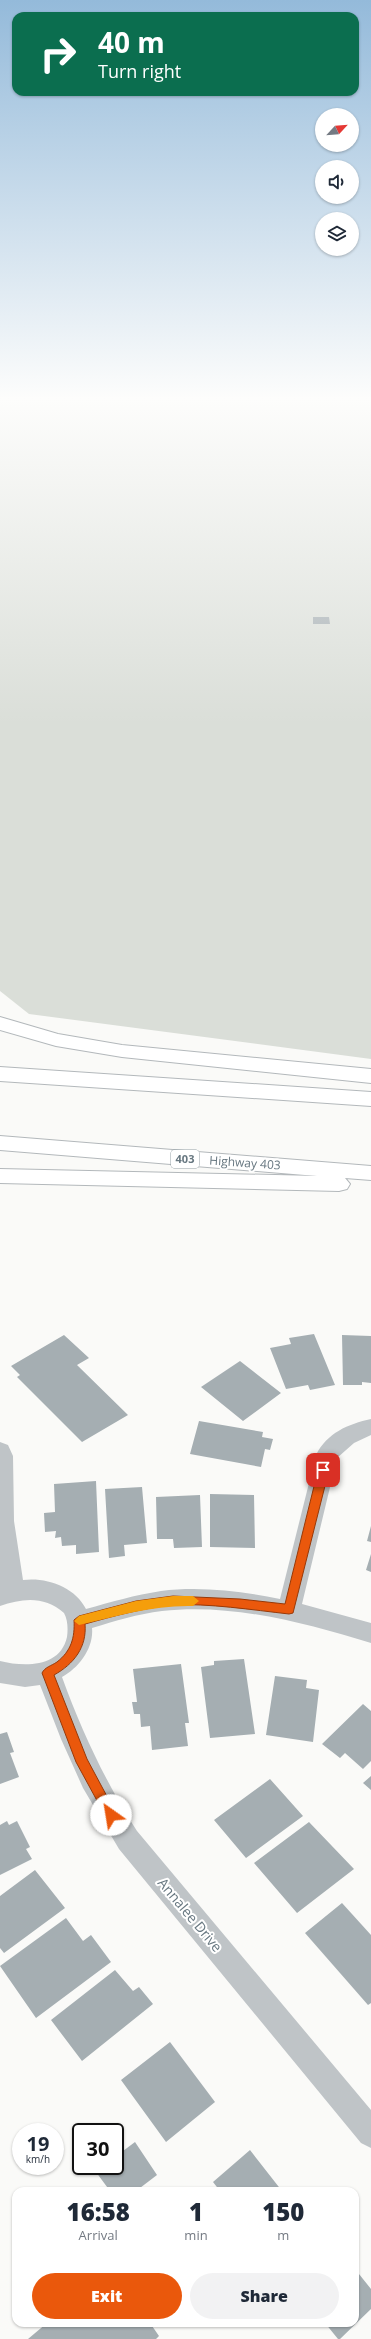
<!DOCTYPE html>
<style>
body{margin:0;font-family:"Open Sans",sans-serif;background:#f2f2f3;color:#1f2937;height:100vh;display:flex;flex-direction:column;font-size:15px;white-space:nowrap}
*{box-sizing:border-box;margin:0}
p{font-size:13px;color:#747a83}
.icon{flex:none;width:22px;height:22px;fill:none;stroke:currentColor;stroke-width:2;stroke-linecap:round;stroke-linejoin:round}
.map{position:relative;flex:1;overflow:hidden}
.drawer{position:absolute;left:12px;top:2187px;width:347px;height:140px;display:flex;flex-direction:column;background:#fff;border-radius:12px;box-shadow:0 1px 3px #0004}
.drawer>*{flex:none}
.hud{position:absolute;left:12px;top:12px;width:347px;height:84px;border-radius:12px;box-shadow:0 1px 3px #0004;background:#0b6e4f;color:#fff;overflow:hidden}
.needle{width:26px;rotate:64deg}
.tools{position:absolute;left:315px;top:108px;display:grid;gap:8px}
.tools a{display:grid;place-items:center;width:44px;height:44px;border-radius:50%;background:#fff;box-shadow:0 1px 3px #0004;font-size:20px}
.speed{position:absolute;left:12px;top:2123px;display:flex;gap:8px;font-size:20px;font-weight:700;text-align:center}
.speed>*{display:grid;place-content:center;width:52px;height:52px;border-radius:50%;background:#fff;box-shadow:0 1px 3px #0004;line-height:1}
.speed small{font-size:10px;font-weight:400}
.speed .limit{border:2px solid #111;border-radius:6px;background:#fff;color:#111}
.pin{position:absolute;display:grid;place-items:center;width:34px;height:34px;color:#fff;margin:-17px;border-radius:8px;box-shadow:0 2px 6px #0006}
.me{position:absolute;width:44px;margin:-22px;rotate:328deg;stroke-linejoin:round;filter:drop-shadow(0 0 3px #0008)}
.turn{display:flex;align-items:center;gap:14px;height:84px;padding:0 20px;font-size:18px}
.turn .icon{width:52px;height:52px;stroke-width:2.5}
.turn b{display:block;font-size:28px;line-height:34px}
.eta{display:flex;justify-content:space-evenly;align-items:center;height:68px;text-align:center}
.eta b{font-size:24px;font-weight:800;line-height:28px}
.button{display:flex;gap:8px;margin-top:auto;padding:8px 20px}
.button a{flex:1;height:46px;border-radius:24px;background:#ea580c;color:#fff;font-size:16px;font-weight:800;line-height:46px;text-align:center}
.button a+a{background:#f2f2f3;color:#1f2937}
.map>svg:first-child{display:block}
</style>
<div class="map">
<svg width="371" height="2339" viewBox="0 0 371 2339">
<rect width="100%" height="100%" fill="#fafaf8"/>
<path fill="#daded8" d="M0 398H371V1059L29 1014 0 991Z"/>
<path fill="#a5aeb2" d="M313 617H329L330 624H313Z
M314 1334 335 1385 310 1390 308 1385 286 1389 270 1348 291 1344 289 1338Z
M64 1335 89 1358 77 1365 128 1415 82 1442 17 1377 20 1375 11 1366Z
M342 1335 371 1336V1383L362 1382V1385H343Z
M240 1361 281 1393 243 1421 201 1387Z
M199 1421 263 1432 262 1437 273 1439 270 1450 265 1449 261 1467 190 1454Z
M96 1481 99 1552 76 1554V1545L62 1546 61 1537 55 1538 56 1531 45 1532 44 1513 55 1512 54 1484Z
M142 1487 147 1543 124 1545 125 1556 109 1558 105 1489Z
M210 1494 254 1495 255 1548 210 1547Z
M200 1495 202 1547 174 1548 173 1539H157L156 1497Z
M371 1526V1542L367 1541Z
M371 1554V1572L366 1570Z
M244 1659 255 1734 210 1738 201 1667 214 1665V1661Z
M181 1664 189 1723H185L188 1746 152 1750 150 1726 141 1727 140 1714H134L132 1702H137L133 1669Z
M275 1676 307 1680 306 1688 319 1690 313 1742 266 1735Z
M363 1704 371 1711V1761L363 1769 345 1753 340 1758 322 1744Z
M7 1732 14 1752 10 1753 19 1777 0 1784V1734Z
M371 1776V1790L363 1783Z
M270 1779 303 1816 246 1858 214 1820Z
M7 1821 9 1825 17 1821 30 1847 26 1849 32 1859 0 1875V1825Z
M309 1822 354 1869 297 1913 254 1863Z
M35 1870 65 1908 4 1953 0 1948V1896Z
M342 1903 371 1935V2003L368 2005 305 1933Z
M66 1918 83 1941 91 1935 111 1962 36 2018 0 1966Z
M115 1970 133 1991 139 1987 153 2004 82 2061 51 2020Z
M170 2042 215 2102 166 2142 121 2080Z
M135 2142 157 2175 136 2191H110L96 2172 104 2166H115V2157Z
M250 2150 282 2191H220L213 2182Z
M355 2269 371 2289V2309L340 2339H338L325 2323H355Z
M47 2323H150L159 2336 156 2339H28Z"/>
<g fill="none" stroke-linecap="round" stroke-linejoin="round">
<defs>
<path id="highway" d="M0 1017 58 1034 122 1045 371 1069V1083L122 1057 56 1046 0 1030Z
M0 1067 371 1092V1106L0 1081Z
M0 1136 371 1166V1180L345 1178 350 1184 347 1189 339 1191 0 1183V1169L317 1176 0 1150Z"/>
</defs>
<use href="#highway" stroke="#b3b8bb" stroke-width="2"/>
<path fill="#bfc4c7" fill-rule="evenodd" d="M371 1419V1435L354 1443 337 1458 302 1604 371 1623V1643C305 1623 232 1603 162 1611 138 1614 115 1621 92 1628 94 1648 79 1668 62 1677 82 1732 106 1783 137 1831L371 2110V2148L361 2143 119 1849 83 1788 61 1739 40 1685 25 1687 0 1683V1661C24 1667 60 1668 67 1637 68 1630 68 1620 64 1613 45 1596 23 1598 0 1606V1442L8 1445 13 1456 14 1521 23 1580C47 1577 75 1587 86 1609 111 1602 135 1595 161 1591 199 1586 242 1591 280 1599L316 1455C327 1433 348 1424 371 1419Z"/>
<use href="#highway" fill="#fff" fill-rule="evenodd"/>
</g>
<linearGradient id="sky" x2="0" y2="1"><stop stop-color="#94bada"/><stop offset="0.55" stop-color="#fdfdfc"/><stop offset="1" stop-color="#fdfdfc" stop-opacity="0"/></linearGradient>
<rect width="371" height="725" fill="url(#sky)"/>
<path fill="#ea580c" stroke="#983908" d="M323 1465 329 1470 293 1613 289 1614C253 1610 208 1603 173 1605 143 1608 114 1616 85 1624 87 1647 74 1664 54 1675L87 1759 117 1815 116 1819 111 1821 107 1819 76 1762 42 1673C45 1667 51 1666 57 1662 71 1651 75 1638 74 1620L79 1616 136 1601 173 1596 240 1599 285 1604 318 1470Z"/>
<path fill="#f59e0b" d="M173 1596H193L199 1601 193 1606C154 1605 117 1616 79 1625L74 1621 79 1616 136 1601Z"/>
<g text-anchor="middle" stroke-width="4" stroke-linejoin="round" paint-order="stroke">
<rect fill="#fff" stroke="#95a0a6" stroke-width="1" x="171" y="1150" width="28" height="18" rx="3"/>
<g font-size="11" font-weight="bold" fill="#677780">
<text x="185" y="1163">403</text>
</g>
<g font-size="12" fill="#677780" stroke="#fff">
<text transform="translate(245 1163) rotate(4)" y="4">Highway 403</text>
</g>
<g font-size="14" fill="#677780" stroke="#fff">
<text transform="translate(190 1915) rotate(50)" y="5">Annalee Drive</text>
</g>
</g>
</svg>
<div class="tools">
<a><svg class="needle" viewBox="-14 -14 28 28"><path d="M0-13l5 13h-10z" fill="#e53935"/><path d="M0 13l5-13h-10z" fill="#747a83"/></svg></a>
<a><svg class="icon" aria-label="sound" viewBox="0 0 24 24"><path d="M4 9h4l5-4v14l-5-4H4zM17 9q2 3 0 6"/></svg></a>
<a><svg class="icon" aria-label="layers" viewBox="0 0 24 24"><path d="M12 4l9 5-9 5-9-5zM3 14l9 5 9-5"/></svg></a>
</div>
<div class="speed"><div>19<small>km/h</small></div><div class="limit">30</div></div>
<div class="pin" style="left:323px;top:1470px;background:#d93025"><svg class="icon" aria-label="arrive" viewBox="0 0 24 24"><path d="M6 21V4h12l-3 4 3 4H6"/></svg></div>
<svg class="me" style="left:111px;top:1815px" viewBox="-20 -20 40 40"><circle r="19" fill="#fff"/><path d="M0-13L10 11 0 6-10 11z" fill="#ea580c"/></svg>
<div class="hud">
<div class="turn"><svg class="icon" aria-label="right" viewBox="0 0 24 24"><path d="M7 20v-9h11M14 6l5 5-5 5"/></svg><div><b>40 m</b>Turn right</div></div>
</div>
<section class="drawer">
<div class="eta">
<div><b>16:58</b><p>Arrival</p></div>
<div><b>1</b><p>min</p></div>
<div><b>150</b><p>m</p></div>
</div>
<div class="button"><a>Exit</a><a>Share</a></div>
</section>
</div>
